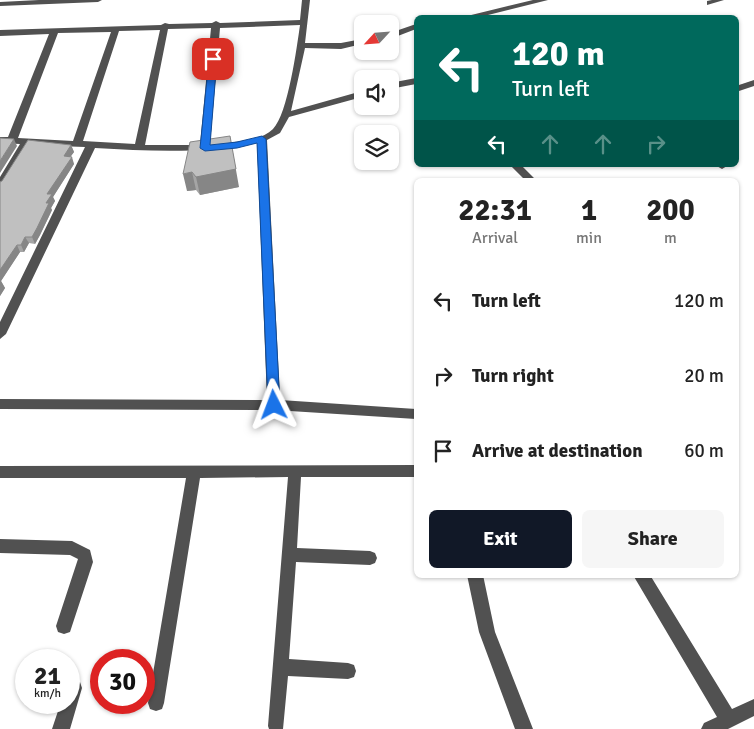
<!DOCTYPE html>
<style>
body{margin:0;font-family:Signika,sans-serif;background:#f6f6f6;color:#222;height:100vh;display:flex;flex-direction:column;font-size:19px;white-space:nowrap}
*{box-sizing:border-box;margin:0}
p{font-size:16px;color:#767676}
.icon{flex:none;width:28px;height:28px;fill:none;stroke:currentColor;stroke-width:2;stroke-linecap:round;stroke-linejoin:round}
.map{position:relative;flex:1;overflow:hidden}
.drawer{position:absolute;left:414px;top:178px;width:325px;height:400px;display:flex;flex-direction:column;background:#fff;border-radius:8px;box-shadow:0 1px 4px #0004}
.drawer>*{flex:none}
.guide{position:absolute;left:414px;top:15px;width:325px;height:152px;border-radius:8px;box-shadow:0 1px 4px #0004;background:#00695c;color:#fff;overflow:hidden}
.needle{width:32px;rotate:244deg}
.controls{position:absolute;left:354px;top:15px;display:grid;gap:10px}
.controls a{display:grid;place-items:center;width:45px;height:45px;border-radius:8px;background:#fff;box-shadow:0 1px 4px #0004;font-size:25px}
.speed{position:absolute;left:15px;top:649px;display:flex;gap:10px;font-size:25px;font-weight:700;text-align:center}
.speed>*{display:grid;place-content:center;width:65px;height:65px;border-radius:50%;background:#fff;box-shadow:0 1px 4px #0004;line-height:1}
.speed small{font-size:12px;font-weight:400}
.speed .limit{border:8px solid #d22;background:#fff;color:#111}
.pin{position:absolute;display:grid;place-items:center;width:42px;height:42px;color:#fff;margin:-21px;border-radius:10px;box-shadow:0 2px 8px #0006}
.me{position:absolute;width:55px;margin:-28px;rotate:357deg;stroke-linejoin:round;filter:drop-shadow(0 0 4px #0008)}
.turn{display:flex;align-items:center;gap:18px;height:105px;padding:0 15px;font-size:22px}
.turn .icon{width:65px;height:65px;stroke-width:2.5}
.turn b{display:block;font-size:35px;line-height:42px}
.lanes{display:flex;align-items:center;height:48px;padding:0 15px;background:#0003;justify-content:center;gap:25px;direction:ltr}
.lanes .off{opacity:.35}
.eta{display:flex;justify-content:space-evenly;align-items:center;height:85px;text-align:center}
.eta b{font-size:30px;font-weight:800;line-height:35px}
.action{display:flex;gap:10px;margin-top:auto;padding:10px 15px}
.action a{flex:1;height:58px;border-radius:8px;background:#111827;color:#fff;font-size:20px;font-weight:800;line-height:58px;text-align:center}
.action a+a{background:#f6f6f6;color:#222}
ul{padding:0;list-style:none}
li{display:flex;align-items:center;gap:15px;height:75px;padding:0 15px}
li div{flex:1}
li b{display:block;font-size:19px}
li em{font-style:normal}
.map>svg:first-child{display:block}
</style>
<div class="map">
<svg width="754" height="729" viewBox="0 0 754 729">
<rect width="100%" height="100%" fill="#fff"/>
<g fill="none" stroke-linecap="round" stroke-linejoin="round">
<path fill="#515151" fill-rule="evenodd" d="M39 0H102L98 2 0 6V2Z
M302 0H310L305 43H341L362 39V44L341 49 305 48 291 111 362 91V97L289 117 280 133 267 140 280 400 416 409V419L274 410 0 409V399L267 400 257 143C203 154 150 151 95 148L6 334 0 339V322L85 147 30 145 4 187 0 188V177L20 144 0 143V137H8L49 34 0 36V30L161 25 165 23 169 24 212 23 216 21 220 23 300 20ZM300 25C297 46 288 114 273 129 259 143 229 142 210 144L220 28ZM211 28 200 145H145L168 29ZM160 30 135 144 83 141 119 31ZM111 32 73 141 18 138 58 33Z
M533 0H548L476 18H459Z
M712 0H724L707 5V1Z
M416 24V29L390 39V33Z
M416 78V84L390 89V83Z
M754 80V86L736 92V86Z
M510 165H521L536 180H525Z
M715 165H726L727 166 722 169Z
M416 465V477H301L297 548 370 551 375 553 377 558 375 563 370 565 296 562 289 659 348 663 354 665 356 671 354 677 348 679 288 676 283 729H269L268 726 288 477 200 478 164 703 162 709 156 711 150 709 148 703 186 478H0V466Z
M0 539 72 541 90 550 93 562 70 632 64 634 58 632 56 626 78 559 70 555 0 553Z
M467 575H483L495 632 533 729H515L479 632Z
M633 575H650L732 709 754 699V716L728 729H701L704 723 717 717Z
M74 680 80 682 82 688 70 729H52L61 702H69V682Z"/>
</g>
<path fill="#a5a5a5" d="M190 142 239 187 200 195 196 190 187 191Z
M71 145 74 152 70 157 74 164 53 197 55 201 51 208 52 210 40 235 35 244 29 243 24 252H20L1 281 5 288 0 296V182Z"/>
<path fill="#868686" d="M230 136 239 187 200 195 196 177Z
M14 139 17 146 0 173V161Z
M71 145 74 152 66 163 64 156Z
M72 157 74 164 53 197 55 201 51 208 52 210 40 235 35 244 32 237 46 203 47 194Z
M192 172 196 190 187 191 183 174Z
M25 237 29 243 24 252 21 245Z
M17 245 20 252 1 281 5 288 0 296V270Z"/>
<path fill="#c0c0c0" stroke="#868686" d="M230 136 236 169 196 177 192 172 183 174 190 142Z
M0 138 14 139 0 161Z
M28 140 71 145 64 156 72 157 47 194H52L46 203H49L37 228 32 237H25L21 245H17L0 270V182L2 181Z"/>
<path fill="#1a73e8" stroke="#114b97" d="M213 57 217 59 210 145 237 142 262 136 266 139 280 405 274 410 268 405 257 143 237 148 205 151 200 148 209 59Z"/>
</svg>
<div class="controls">
<a><svg class="needle" viewBox="-14 -14 28 28"><path d="M0-13l5 13h-10z" fill="#e53935"/><path d="M0 13l5-13h-10z" fill="#767676"/></svg></a>
<a><svg class="icon" aria-label="sound" viewBox="0 0 24 24"><path d="M4 9h4l5-4v14l-5-4H4zM17 9q2 3 0 6"/></svg></a>
<a><svg class="icon" aria-label="layers" viewBox="0 0 24 24"><path d="M12 4l9 5-9 5-9-5zM3 14l9 5 9-5"/></svg></a>
</div>
<div class="speed"><div>21<small>km/h</small></div><div class="limit">30</div></div>
<div class="pin" style="left:213px;top:59px;background:#d93025"><svg class="icon" aria-label="arrive" viewBox="0 0 24 24"><path d="M6 21V4h12l-3 4 3 4H6"/></svg></div>
<svg class="me" style="left:274px;top:405px" viewBox="-20 -20 40 40"><path d="M0-17L14 15 0 8-14 15z" fill="#1a73e8" stroke="#fff" stroke-width="4"/></svg>
<div class="guide">
<div class="turn"><svg class="icon" aria-label="left" viewBox="0 0 24 24"><path d="M17 20v-9H6M10 6l-5 5 5 5"/></svg><div><b>120 m</b>Turn left</div></div>
<div class="lanes"><svg class="icon" aria-label="left" viewBox="0 0 24 24"><path d="M17 20v-9H6M10 6l-5 5 5 5"/></svg><svg class="icon off" aria-label="ahead" viewBox="0 0 24 24"><path d="M12 20V5M6 11l6-6 6 6"/></svg><svg class="icon off" aria-label="ahead" viewBox="0 0 24 24"><path d="M12 20V5M6 11l6-6 6 6"/></svg><svg class="icon off" aria-label="right" viewBox="0 0 24 24"><path d="M7 20v-9h11M14 6l5 5-5 5"/></svg></div>
</div>
<section class="drawer">
<div class="eta">
<div><b>22:31</b><p>Arrival</p></div>
<div><b>1</b><p>min</p></div>
<div><b>200</b><p>m</p></div>
</div>
<ul>
<li><svg class="icon" aria-label="left" viewBox="0 0 24 24"><path d="M17 20v-9H6M10 6l-5 5 5 5"/></svg><div><b>Turn left</b></div><em>120 m</em></li>
<li><svg class="icon" aria-label="right" viewBox="0 0 24 24"><path d="M7 20v-9h11M14 6l5 5-5 5"/></svg><div><b>Turn right</b></div><em>20 m</em></li>
<li><svg class="icon" aria-label="arrive" viewBox="0 0 24 24"><path d="M6 21V4h12l-3 4 3 4H6"/></svg><div><b>Arrive at destination</b></div><em>60 m</em></li>
</ul>
<div class="action"><a>Exit</a><a>Share</a></div>
</section>
</div>
